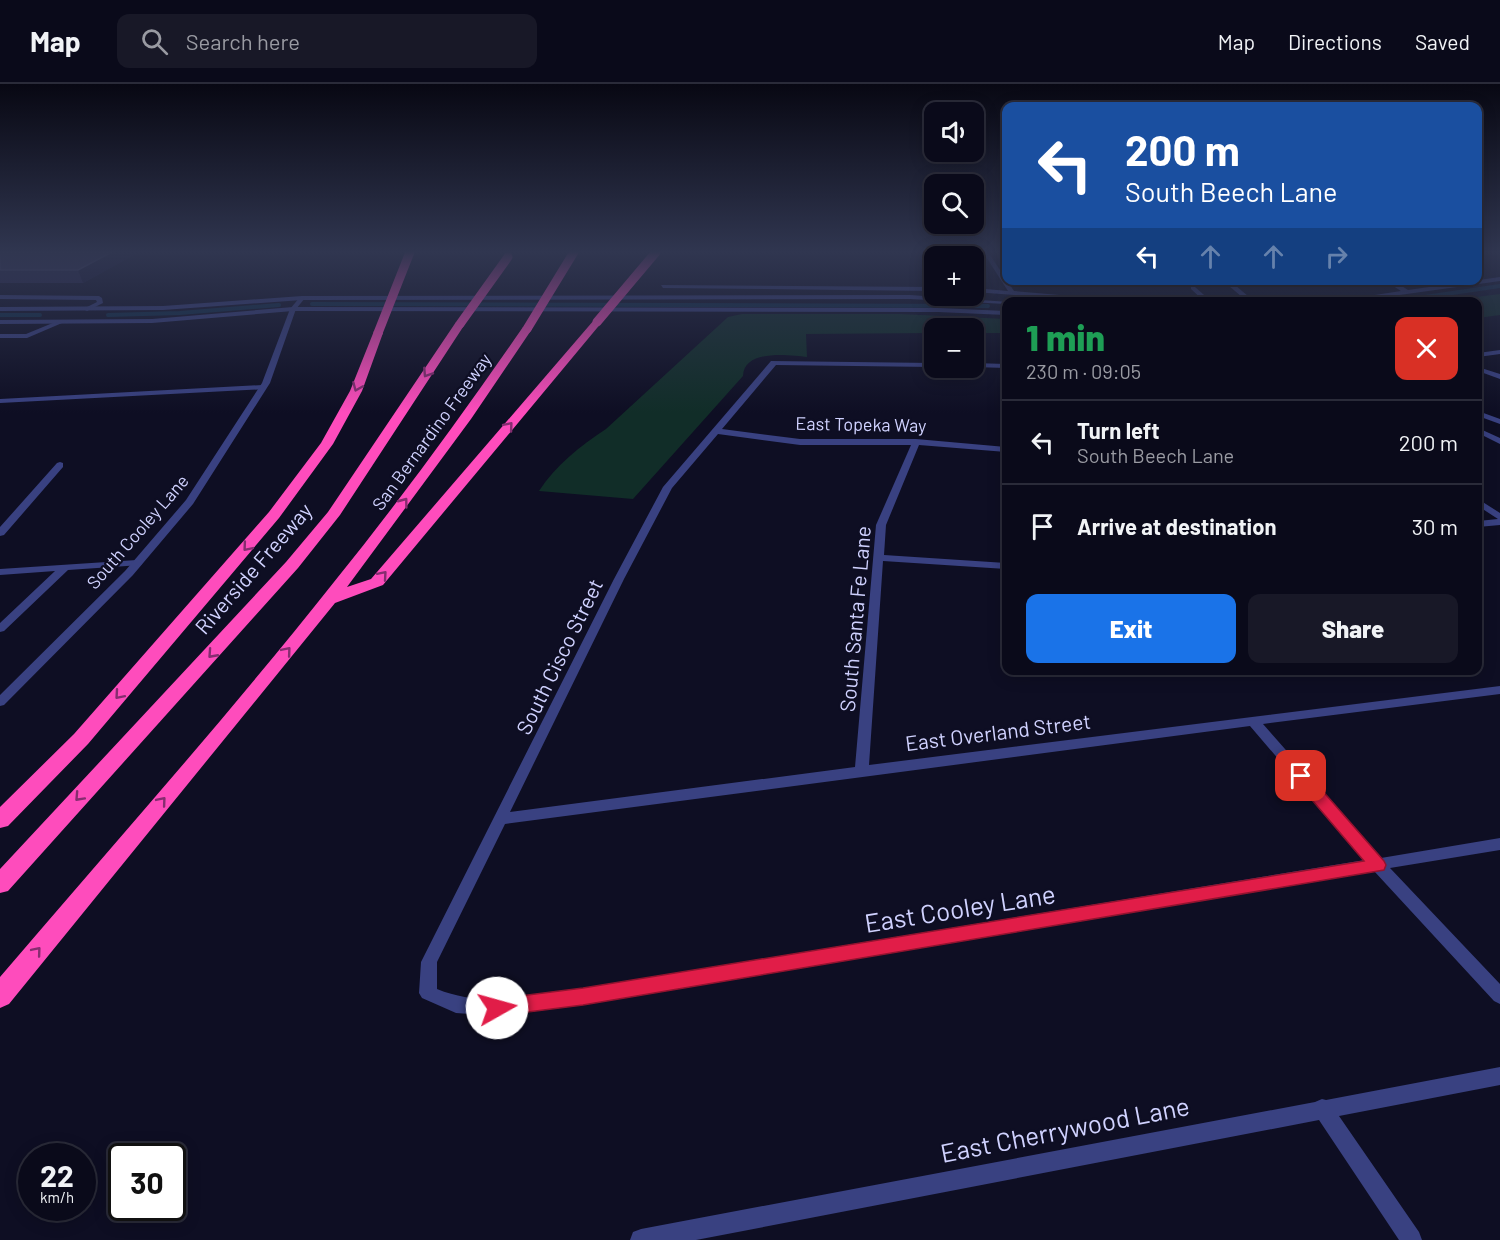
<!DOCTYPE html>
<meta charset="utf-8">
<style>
body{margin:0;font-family:Barlow,sans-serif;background:#181827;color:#f1f3f6;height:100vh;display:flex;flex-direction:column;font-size:22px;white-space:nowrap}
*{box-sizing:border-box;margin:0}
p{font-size:20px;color:#999aa2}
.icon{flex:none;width:33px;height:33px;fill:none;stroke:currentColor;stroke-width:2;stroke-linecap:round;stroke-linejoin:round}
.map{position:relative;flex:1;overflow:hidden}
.panel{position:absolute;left:1002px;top:213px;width:480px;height:378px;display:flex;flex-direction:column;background:#0a0a1a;border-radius:12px;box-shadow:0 3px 15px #0003,0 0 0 2px #2a2b39}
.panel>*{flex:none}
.hud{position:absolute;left:1002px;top:18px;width:480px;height:183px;border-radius:12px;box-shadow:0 3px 15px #0003,0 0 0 2px #2a2b39;background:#1a4fa0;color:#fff;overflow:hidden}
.controls{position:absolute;left:924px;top:18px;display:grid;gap:12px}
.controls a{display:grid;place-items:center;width:60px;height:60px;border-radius:12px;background:#0a0a1a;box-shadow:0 3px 15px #0003,0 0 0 2px #2a2b39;font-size:30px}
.speed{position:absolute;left:18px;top:1059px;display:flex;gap:12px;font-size:30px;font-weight:700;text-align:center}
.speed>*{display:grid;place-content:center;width:78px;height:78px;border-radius:50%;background:#0a0a1a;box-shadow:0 3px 15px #0003,0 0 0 2px #2a2b39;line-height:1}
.speed small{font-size:15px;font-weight:400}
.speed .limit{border:3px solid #111;border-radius:9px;background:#fff;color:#111}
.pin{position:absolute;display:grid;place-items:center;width:51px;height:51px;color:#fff;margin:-26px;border-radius:12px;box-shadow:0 3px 9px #0006}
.me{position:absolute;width:66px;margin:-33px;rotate:83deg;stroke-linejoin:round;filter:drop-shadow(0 0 4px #0008)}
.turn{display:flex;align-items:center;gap:21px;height:126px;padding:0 24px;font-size:27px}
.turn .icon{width:78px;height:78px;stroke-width:2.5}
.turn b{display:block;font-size:42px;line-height:51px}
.lanes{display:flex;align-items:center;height:57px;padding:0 24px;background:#0003;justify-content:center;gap:30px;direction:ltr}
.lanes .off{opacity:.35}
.round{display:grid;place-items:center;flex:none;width:63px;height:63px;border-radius:12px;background:#181827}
.summary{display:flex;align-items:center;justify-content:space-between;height:102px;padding:0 24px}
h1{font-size:36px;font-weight:800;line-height:45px;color:#1e9e55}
.button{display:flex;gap:12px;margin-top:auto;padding:12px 24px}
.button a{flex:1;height:69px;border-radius:12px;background:#1a73e8;color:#fff;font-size:24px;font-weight:800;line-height:69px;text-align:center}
.button a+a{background:#181827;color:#f1f3f6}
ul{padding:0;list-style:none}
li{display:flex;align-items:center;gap:18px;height:84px;padding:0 24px;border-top:2px solid #2a2b39}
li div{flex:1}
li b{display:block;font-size:22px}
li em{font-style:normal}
header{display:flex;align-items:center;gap:36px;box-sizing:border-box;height:84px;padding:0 30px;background:#0a0a1a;border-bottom:2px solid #2a2b39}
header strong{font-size:28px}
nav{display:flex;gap:33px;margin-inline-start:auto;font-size:21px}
.search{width:420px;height:54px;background:#181827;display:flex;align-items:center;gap:15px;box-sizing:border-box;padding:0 21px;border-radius:12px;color:#999aa2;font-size:22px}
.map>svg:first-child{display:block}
</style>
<header>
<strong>Map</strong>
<div class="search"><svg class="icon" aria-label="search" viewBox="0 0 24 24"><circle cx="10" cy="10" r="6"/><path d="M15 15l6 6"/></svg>Search here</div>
<nav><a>Map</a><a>Directions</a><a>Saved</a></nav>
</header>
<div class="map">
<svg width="1500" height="1156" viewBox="0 0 1500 1156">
<rect width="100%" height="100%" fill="#0e0e23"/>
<path fill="#112d28" d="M1500 210V231L1478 234V218L1443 217Z
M742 230H900L1006 235V249H974V244H934V249L806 250 807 273C789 271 744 265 743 292L633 415 539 407C556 381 580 362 606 345L728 233Z"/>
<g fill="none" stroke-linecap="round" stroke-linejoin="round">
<path stroke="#0d2d48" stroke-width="4" d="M1391 218 1500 202
M312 220 988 222
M0 231H40
M108 231 180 229 279 221"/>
<path fill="#394181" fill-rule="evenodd" d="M983 168H988L1014 207 1141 218H1106L974 208V204L1008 207Z
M1500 193V197L1349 218H1329L1401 207 1384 196H1392L1408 206Z
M1222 196H1229L1255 218H1248Z
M661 201 934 203V207L663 204Z
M1191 203H1195L1212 218H1205L1191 205Z
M0 211 99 212 102 214 103 219 87 227 85 226V224L97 218 96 216 0 215Z
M60 236 63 238 62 239 27 254H0V250H26Z
M263 301H266V305L0 319V315Z
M60 378 63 379V383L4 451 0 452V443L57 379Z
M137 476 141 477 142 479 141 481 68 486 4 547 0 548V539L55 487 0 491V485Z"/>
<path fill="#394181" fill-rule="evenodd" d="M300 213 305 214 296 225 270 299 193 420 133 491 4 621 0 622V611L125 487 186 416 262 299 290 225Z
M1500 266V270L1478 273V269Z
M771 277 934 279V283L776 281 722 345 800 355H916L1006 363V368L919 361 886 441 884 471 1006 479V485L883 477 869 681 1500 602V610L1263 640 1381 774 1500 754V766L1390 784 1500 900V920L1494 917 1374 787 560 924 497 932 456 929 422 914 419 909 421 878 614 495 663 403ZM718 350 800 361H911L876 441 855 683 510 728 624 495 672 404ZM1250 642 1365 776 560 908C516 914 479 922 437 905V878L505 740Z
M974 279 1006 280V284L974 283Z
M1478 283 1500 290V295L1478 287Z
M1478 415 1500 429V441L1478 443V437L1498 435 1478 422Z
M1500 983V1001L1339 1032 1419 1148 1422 1156H1399L1319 1036 696 1156H630L633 1148 641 1145 1315 1018 1322 1015 1326 1016Z"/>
<path fill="#394181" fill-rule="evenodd" d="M910 211 1009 218 1006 220 910 215 302 216 163 226 0 227V223L163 222 302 212Z
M293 223 938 224 1006 227V231L938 228 293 227 152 239 0 240V236L152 235Z
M1478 327 1500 335V340L1478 332Z
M1478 344 1500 354V360L1478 349Z"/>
<path fill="#fe4cbc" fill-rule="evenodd" d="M594 236 602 238 383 501 335 519 9 920 0 924V893C112 762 227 633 334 498 401 415 463 330 523 243L532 245 471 335 347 503 371 495Z
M456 238 465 240 340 431 298 484 8 807 0 809V785L286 478 328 428Z
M374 247 383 249 362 307 333 360 279 434 88 660 8 742 0 744V723L74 650 269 428 321 359 350 307Z"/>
<path stroke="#fe4cbc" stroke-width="9" d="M597 238 656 168
M460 240 508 173
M527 245 574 168
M378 249 410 168"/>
</g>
<path fill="#292751" d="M0 168H139L83 199H0Z"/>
<path fill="#161537" d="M112 168H139L83 199 78 186Z"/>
<path fill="#3b3964" stroke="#52517c" stroke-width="1.5" d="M0 168H112L78 186H0Z"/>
<defs><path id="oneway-chevron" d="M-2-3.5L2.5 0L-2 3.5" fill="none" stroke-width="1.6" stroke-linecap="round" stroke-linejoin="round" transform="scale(1.5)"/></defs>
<g stroke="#862d70">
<use href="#oneway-chevron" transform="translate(427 289) rotate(123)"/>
<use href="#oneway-chevron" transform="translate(357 303) rotate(113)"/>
<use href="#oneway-chevron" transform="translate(509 342) rotate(-50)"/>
<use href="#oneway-chevron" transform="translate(404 418) rotate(-53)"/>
<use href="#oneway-chevron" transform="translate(247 463) rotate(130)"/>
<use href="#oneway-chevron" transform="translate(383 491) rotate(-49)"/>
<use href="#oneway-chevron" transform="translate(287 567) rotate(-50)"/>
<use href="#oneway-chevron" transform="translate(212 570) rotate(132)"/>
<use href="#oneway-chevron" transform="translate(119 611) rotate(131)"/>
<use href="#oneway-chevron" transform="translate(79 713) rotate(133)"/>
<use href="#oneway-chevron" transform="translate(162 717) rotate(-50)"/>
<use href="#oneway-chevron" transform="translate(37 867) rotate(-50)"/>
</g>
<linearGradient id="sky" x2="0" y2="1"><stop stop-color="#080813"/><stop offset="0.51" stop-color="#303650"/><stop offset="1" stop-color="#303650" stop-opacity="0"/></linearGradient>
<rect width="1500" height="329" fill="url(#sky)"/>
<path fill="#e11d48" stroke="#92132f" stroke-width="1.5" d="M1301 686 1306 688 1384 777 1386 781 1384 786 583 921 497 932 490 930 487 924 490 917 497 915 583 904 1364 777 1295 696 1293 692 1295 688Z"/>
<g text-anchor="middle" stroke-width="4.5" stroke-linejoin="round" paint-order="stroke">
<g font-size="18" fill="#d0d2ff" stroke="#0e0e23">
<text transform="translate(861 341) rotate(1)" y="6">East Topeka Way</text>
<text transform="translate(432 348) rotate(-54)" y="6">San Bernardino Freeway</text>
<text transform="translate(138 448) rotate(-49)" y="6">South Cooley Lane</text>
</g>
<g font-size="21" fill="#d0d2ff" stroke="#0e0e23">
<text transform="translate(254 485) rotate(-49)" y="7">Riverside Freeway</text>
<text transform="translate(856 535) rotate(-85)" y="7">South Santa Fe Lane</text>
<text transform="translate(560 573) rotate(-64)" y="7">South Cisco Street</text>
<text transform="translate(998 649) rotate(-7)" y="7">East Overland Street</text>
</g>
<g font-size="26" fill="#d0d2ff" stroke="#0e0e23">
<text transform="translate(960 825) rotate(-9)" y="9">East Cooley Lane</text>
<text transform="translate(1065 1046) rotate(-11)" y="9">East Cherrywood Lane</text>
</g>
</g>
</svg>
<div class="controls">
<a><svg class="icon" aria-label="sound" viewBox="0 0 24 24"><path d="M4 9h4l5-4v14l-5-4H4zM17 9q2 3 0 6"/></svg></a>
<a><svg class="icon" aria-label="search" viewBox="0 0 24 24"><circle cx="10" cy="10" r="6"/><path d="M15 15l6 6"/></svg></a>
<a>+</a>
<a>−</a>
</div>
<div class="speed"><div>22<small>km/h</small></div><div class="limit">30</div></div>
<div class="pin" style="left:1301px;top:692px;background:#d93025"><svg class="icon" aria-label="arrive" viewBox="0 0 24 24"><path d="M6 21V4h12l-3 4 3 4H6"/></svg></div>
<svg class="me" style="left:497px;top:924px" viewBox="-20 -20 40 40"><circle r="19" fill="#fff"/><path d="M0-13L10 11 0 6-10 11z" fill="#e11d48"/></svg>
<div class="hud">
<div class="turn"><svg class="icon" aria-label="left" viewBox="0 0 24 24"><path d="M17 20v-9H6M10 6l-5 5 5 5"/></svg><div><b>200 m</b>South Beech Lane</div></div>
<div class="lanes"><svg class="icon" aria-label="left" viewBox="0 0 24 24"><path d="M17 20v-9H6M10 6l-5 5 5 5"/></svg><svg class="icon off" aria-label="ahead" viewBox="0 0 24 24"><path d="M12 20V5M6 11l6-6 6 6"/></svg><svg class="icon off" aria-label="ahead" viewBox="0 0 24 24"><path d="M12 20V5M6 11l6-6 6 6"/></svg><svg class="icon off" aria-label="right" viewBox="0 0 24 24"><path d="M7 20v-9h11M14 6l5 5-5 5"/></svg></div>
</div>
<section class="panel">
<div class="summary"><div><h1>1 min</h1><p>230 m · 09:05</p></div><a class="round" style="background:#d93025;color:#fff"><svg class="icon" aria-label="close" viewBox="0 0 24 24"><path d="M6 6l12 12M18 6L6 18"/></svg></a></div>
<ul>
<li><svg class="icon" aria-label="left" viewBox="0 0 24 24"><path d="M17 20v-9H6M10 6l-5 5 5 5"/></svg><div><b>Turn left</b><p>South Beech Lane</p></div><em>200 m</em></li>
<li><svg class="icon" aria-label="arrive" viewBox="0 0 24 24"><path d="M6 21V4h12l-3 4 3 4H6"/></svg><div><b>Arrive at destination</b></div><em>30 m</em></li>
</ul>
<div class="button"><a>Exit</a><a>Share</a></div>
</section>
</div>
